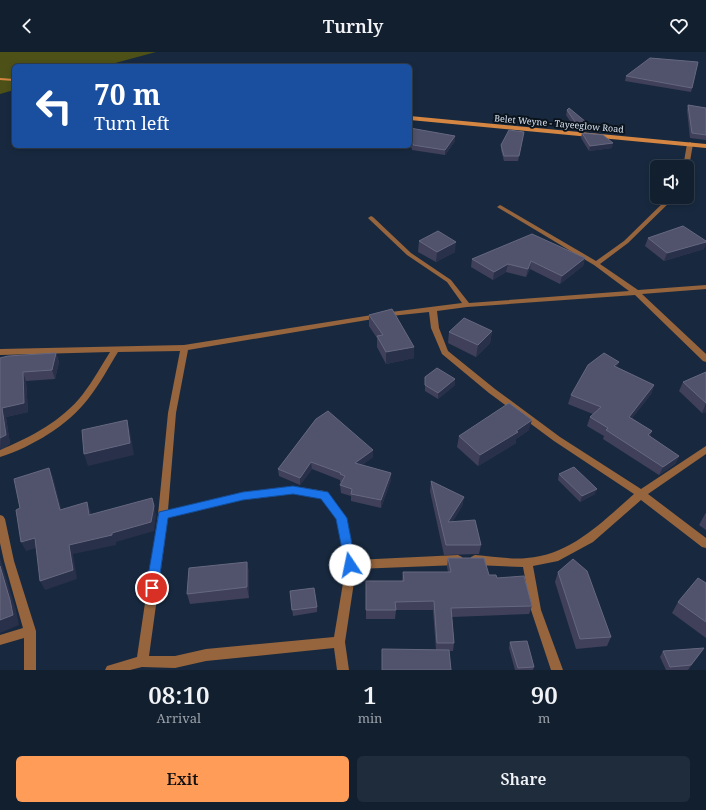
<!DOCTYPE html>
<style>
body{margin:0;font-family:"Noto Serif",serif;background:#1f2c3b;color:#f1f3f6;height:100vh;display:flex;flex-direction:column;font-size:15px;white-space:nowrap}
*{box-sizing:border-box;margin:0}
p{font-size:13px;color:#9ca2aa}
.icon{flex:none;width:22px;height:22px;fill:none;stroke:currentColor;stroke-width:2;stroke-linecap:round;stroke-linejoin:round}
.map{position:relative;height:618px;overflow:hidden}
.side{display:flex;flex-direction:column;background:#121f2f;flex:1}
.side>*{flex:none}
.banner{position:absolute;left:12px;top:12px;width:400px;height:84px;border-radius:6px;box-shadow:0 2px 6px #0003,0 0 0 1px #313d4b;background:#1a4fa0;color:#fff;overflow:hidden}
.tools{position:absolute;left:650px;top:108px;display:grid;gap:8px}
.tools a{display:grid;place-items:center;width:44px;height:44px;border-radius:6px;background:#121f2f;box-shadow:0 2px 6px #0003,0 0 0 1px #313d4b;font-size:20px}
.pin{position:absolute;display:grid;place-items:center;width:34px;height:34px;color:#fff;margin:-17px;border:2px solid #fff;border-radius:50%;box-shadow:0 1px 4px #0007}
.me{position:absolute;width:44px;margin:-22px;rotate:349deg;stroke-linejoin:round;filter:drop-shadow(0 0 3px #0008)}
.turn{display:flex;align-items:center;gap:14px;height:84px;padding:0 16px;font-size:18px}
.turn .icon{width:52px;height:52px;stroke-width:2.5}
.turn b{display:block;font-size:28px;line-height:34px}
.eta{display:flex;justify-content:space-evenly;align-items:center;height:68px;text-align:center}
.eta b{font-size:24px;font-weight:600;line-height:28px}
.action{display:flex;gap:8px;margin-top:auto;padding:8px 16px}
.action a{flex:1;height:46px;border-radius:6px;background:#fe9c58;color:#111;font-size:16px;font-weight:600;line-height:46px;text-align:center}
.action a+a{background:#1f2c3b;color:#f1f3f6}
header{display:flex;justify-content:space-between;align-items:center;height:52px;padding:0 16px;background:#121f2f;font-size:18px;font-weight:600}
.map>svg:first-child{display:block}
</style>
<header><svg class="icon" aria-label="back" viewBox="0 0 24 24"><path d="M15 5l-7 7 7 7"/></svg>Turnly<svg class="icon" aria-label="heart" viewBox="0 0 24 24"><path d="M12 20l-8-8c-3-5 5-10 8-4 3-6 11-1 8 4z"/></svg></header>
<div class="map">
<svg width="706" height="618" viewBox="0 0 706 618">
<rect width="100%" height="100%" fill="#18293f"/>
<path fill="#4d5117" d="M0 0H156L104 14H14V38L0 42Z"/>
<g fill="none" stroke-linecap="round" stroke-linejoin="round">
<path fill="#96653d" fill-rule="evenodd" d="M690 90 693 92 689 115 687 116V115H683L687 92Z
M669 145H675L628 191 600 212 638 238 706 233V237L642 242 706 302V310L703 309 635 243 467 255 437 259 439 276 448 299 495 337 560 385 641 437 706 394V402L648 442 706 486V496L702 495 641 448 593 490 558 509 533 514 541 558 563 618H551L531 558 523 515 475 513 471 511 470 508 471 505 475 503C492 504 511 508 527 506 571 503 603 469 634 442L554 389 489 341 442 302 431 276 429 260 391 264 188 298 176 361 168 458 243 440 293 434 324 439 327 440 346 466 355 508 458 503 462 505 463 508 462 511 458 513 356 517 345 590 349 618H337L334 596 206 609 175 616 142 615 130 618H105L107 614 137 605 158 463 168 361 180 299 118 300C108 316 100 332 88 347 68 373 32 395 0 405V398C31 385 62 369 83 342 93 329 101 314 110 300L0 303V297L184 293 391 260 462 251 447 230 407 203 369 167 368 166 371 164 373 165 411 201 451 228 469 251 629 239 594 213 497 155 500 153 502 154 596 209 624 189ZM293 442 321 446 336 467 346 513 334 585 206 597 175 604H149L168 466 243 448Z
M0 463 3 464 5 467 14 509 36 579V618H24V586L0 593V583L23 576 4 509 0 491Z"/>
<path fill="#d48642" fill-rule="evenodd" d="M0 26 14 27V29L0 28Z
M410 64 706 92V96L410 68Z"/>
</g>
<path fill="#40405a" d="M626 24 692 36 691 40 625 29Z
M688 53 706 56V88L690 86 687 58Z
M567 58 592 75 591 80 576 78 566 63Z
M410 76 455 89 445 103 412 98V96L401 94H410Z
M524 80 518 109H504L501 98V93Z
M582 81 612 96 589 99 581 86Z
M648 186 704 197 664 209 645 194Z
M419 189 455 200 436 210 418 200Z
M585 206 583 214 560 232 530 217 526 225 506 220 493 228 471 215 472 207Z
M369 263 414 295V306L386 312 377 295V286L369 274Z
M492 279 490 291 476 305 448 291 449 280Z
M56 301 59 310 55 327 26 329 28 360 6 365 10 392 0 398V306Z
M617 315 654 333 651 342 632 366 652 379 650 385 679 404 675 412 659 423 603 387 604 384 587 374 590 365 593 362 568 352 571 343Z
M706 320V360L702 361 679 339 683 330Z
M425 325 455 333 438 347 425 339Z
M316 367 373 405 362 413 391 428 381 456 351 449V444L341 441 340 433 342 431 340 430V428L312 417 300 433 279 424 278 417Z
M529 378 516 387V391L478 414 457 395 459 384Z
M559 422 595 442 580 450 558 428Z
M431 429 464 445 462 454 453 469 481 493 479 502 444 503 430 439Z
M706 461V478L699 473 705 462Z
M448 506 489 523 497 526 532 554 529 562 452 565 454 591 453 599H449L451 618H382V597L436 598 433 558H396L395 567H366V537L402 529 403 520H448L447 515Z
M247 510 249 521V546L190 552 187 542Z
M558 520 611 585 607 594 576 597 555 530Z
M706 531V586L672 561 678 550Z
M290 539 317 555V560L293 564Z
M510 590 534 615 533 618H515L509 596Z
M704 596 688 618H666L660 605 663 599Z"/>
<path fill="#293049" d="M455 84V89L445 103V98Z
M613 91 612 96 589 99 590 94Z
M456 190 455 200 436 210 437 200Z
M706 190V193L704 197 664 209 667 201Z
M585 206 583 214 560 232 562 224Z
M531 209 530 217 526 225 528 217Z
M508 212 506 220 493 228 494 220Z
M492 279 490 291 476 305 478 293Z
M414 295V306L386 312V300Z
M56 301 59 310 55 327 52 318Z
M619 310 616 319 614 314Z
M23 320 26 329 28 360 6 365 10 392 0 398 2 356Z
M455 327V333L438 347V341Z
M654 333 651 342 626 374 629 365Z
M706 351V360L702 361Z
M127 368 130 380 134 403 88 414 84 402Z
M532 368 529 378 516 387V391L478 414 480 403Z
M652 379 649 388 648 383Z
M373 398V405L355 419V411Z
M679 404 675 412 659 423 663 415Z
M311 410 312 417 300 433V426Z
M49 416 53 425 64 467 60 458Z
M391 421V428L381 456V448Z
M597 437 595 442 580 450 582 444Z
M464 445 462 454 447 479 448 470Z
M152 446 156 463 154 479 116 490V493L73 502 77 527 45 538 40 529 69 493 112 481Z
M87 450 91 460 93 473 89 463Z
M35 486 40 495 26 499 21 490Z
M0 506 16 558 19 573 0 581Z
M247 510 249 521V546L247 535Z
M704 596 701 601 688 618 691 613Z"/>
<path fill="#51526b" stroke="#666880" d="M650 6 698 10 692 36 626 24Z
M688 53 706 56V83L692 81Z
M569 56 592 75 577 73 567 58Z
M410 76 455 84 445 98 413 93V92L410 91Z
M509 78 524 80 519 104H504L501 93Z
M582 81 603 83 613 91 590 94Z
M683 174 706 189V190L667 201 648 186Z
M438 179 456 190 437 200 419 189Z
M532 182 585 206 562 224 531 209 528 217 508 212 494 220 472 207Z
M392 257 414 295 386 300 377 284 383 283 369 263Z
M464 266 492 279 478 293 449 280Z
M56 301 52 318 23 320 24 351 2 356 6 383 0 386V306L8 304Z
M604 301 619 310 614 314 654 333 629 365 652 379 648 383 679 404 663 415 606 378 608 376 590 365 601 355 571 343 588 313Z
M437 316 455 327 438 341 425 333V325Z
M706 320V351L683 330Z
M509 351 532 368 516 379 518 380 480 403 459 384Z
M328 359 373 398 355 411 391 421 381 448 351 442 352 437 340 433 345 424 340 422 341 421 311 410 300 426 278 417 316 367Z
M127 368 130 391 84 402 82 378Z
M574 415 597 437 582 444 559 422Z
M49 416 60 458 87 450 89 463 152 446 154 454 151 470 112 481V483L69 493 73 518 40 529 35 486 21 490 16 458 20 456 14 427Z
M431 429 464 445 448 470 475 468 481 493H446Z
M448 506H484L489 523H496L497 526 524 524 532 554 451 556 454 591H437L434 549 395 550 396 558H366V529H404L403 520H451Z
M573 507 587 519 611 585 580 587 558 520Z
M247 510V535L187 542 189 516Z
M0 514 10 548 13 563 0 568Z
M698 526 706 531V570L678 550Z
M314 536 317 555 292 558 290 539Z
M527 589 534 615 518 616 510 590Z
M704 596 691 613 670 615 663 599Z
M382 597 449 598 451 618H382Z"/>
<path fill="#1a73e8" stroke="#114b97" d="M293 434 328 440 347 466 356 513 355 517 350 518 346 517 336 467 321 447 293 442 243 448 168 466 158 536 157 540 152 542 148 540 146 536 159 460 243 440Z"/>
<g text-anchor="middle" stroke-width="4" stroke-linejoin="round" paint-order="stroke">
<g font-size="9" fill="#d8e3f2" stroke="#0a121b">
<text transform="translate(559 72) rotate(5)" y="3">Belet Weyne - Tayeeglow Road</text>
</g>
</g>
</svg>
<div class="tools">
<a><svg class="icon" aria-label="sound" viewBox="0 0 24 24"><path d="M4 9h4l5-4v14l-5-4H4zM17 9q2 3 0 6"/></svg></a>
</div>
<div class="pin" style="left:152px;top:536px;background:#d93025"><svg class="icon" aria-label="arrive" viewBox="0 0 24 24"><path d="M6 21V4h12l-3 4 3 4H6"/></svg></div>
<svg class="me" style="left:350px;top:513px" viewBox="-20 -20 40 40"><circle r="19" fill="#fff"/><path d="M0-13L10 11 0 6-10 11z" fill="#1a73e8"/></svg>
<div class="banner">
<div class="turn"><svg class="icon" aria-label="left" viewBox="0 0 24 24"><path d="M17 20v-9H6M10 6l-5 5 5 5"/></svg><div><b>70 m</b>Turn left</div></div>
</div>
</div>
<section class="side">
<div class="eta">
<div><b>08:10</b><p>Arrival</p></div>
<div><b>1</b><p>min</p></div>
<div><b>90</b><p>m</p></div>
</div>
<div class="action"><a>Exit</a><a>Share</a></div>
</section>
